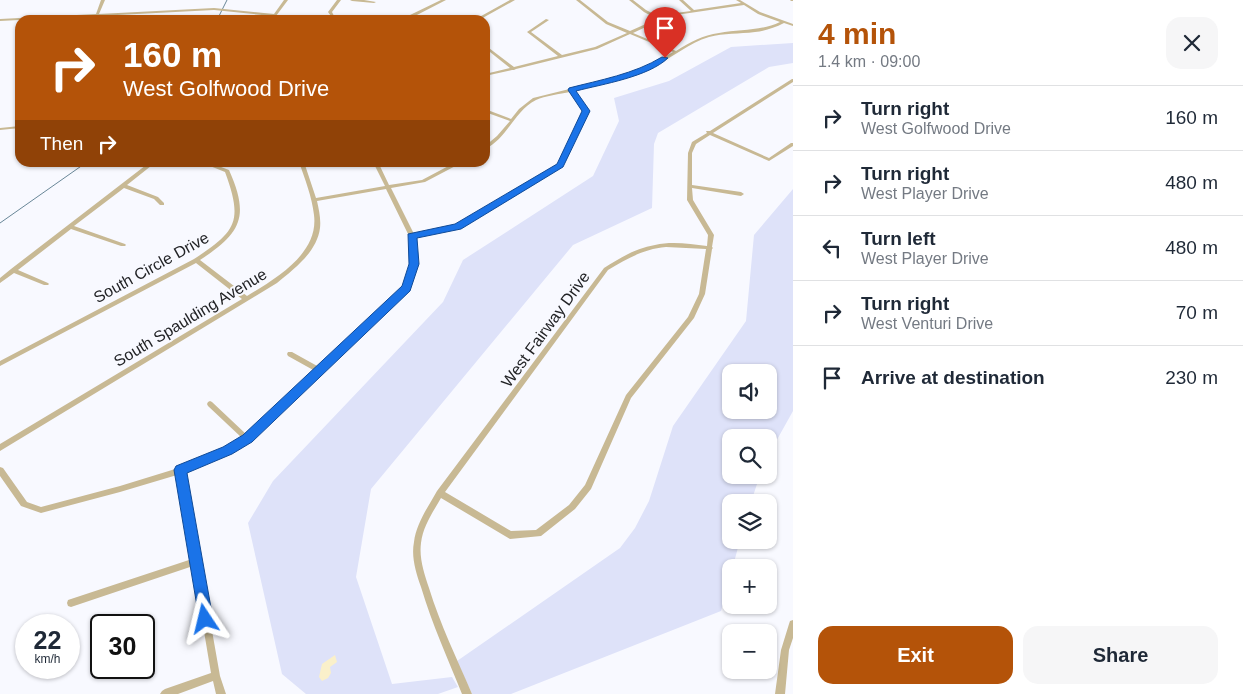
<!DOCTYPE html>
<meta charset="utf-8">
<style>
body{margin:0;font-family:Arial,sans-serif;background:#f6f6f7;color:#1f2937;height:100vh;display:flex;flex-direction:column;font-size:19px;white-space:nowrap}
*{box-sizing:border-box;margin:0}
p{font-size:16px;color:#747a83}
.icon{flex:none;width:28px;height:28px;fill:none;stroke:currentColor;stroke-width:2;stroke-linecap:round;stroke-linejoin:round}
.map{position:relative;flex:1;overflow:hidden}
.panel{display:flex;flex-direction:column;background:#fff;width:450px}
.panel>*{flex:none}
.top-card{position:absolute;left:15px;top:15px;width:475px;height:152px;border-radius:15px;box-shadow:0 1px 4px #0004;background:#b45309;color:#fff;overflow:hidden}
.controls{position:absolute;left:722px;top:364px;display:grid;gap:10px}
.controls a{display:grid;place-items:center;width:55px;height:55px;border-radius:10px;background:#fff;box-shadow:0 1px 4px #0004;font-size:25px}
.speed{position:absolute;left:15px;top:614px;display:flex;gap:10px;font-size:25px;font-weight:700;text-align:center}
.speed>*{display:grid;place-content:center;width:65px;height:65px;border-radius:50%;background:#fff;box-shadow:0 1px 4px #0004;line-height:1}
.speed small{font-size:12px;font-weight:400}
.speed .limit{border:2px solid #111;border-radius:8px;background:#fff;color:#111}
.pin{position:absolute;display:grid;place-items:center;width:42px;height:42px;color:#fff;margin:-51px -21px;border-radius:50% 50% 50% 0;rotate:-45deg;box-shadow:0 0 5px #0007}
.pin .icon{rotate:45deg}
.me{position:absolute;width:55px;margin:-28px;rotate:350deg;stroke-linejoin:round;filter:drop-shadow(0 0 4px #0008)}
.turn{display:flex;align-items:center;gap:18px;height:105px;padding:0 25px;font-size:22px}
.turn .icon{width:65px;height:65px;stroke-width:2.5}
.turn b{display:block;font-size:35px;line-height:42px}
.then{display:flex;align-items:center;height:48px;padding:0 25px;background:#0003;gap:10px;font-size:19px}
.round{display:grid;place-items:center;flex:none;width:52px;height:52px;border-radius:15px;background:#f6f6f7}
.head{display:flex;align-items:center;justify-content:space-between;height:85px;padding:0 25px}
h1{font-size:30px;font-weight:600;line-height:38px;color:#b45309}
.button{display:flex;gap:10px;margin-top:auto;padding:10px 25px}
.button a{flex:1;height:58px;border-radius:15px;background:#b45309;color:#fff;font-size:20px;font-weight:600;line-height:58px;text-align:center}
.button a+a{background:#f6f6f7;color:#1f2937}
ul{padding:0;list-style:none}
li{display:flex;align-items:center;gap:15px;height:65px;padding:0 25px;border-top:1px solid #e0e1e3}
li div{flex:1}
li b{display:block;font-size:19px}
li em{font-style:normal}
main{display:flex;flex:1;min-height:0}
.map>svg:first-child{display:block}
</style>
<main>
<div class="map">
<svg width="793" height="694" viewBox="0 0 793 694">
<rect width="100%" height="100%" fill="#f8f9ff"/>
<path fill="#dee2f9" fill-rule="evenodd" d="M793 43V63L769 67 658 133 654 144 652 208 573 245 371 489 356 577 392 684 452 677 458 687 438 694H306L282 674 248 523 273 481 443 302 463 260 593 176 619 121 614 98 669 81 731 47Z
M793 189V411L769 454V438H731V475H760L751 502H731V540H740L721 611 511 694H472L457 661 620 548 635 528 649 501 673 426 746 321 754 235ZM731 372H769V410H731Z"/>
<path fill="#faf0ca" d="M335 655 337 662 330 667 331 673 328 678 322 681 319 677 322 664Z"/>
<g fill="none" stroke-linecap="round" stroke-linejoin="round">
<path stroke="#698798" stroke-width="1" d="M217 20 227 0
M0 223 87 162"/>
<path fill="#c8b994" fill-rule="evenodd" d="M101 0H105L99 14 214 8 274 14 284 0H288L273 20H269L272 16 214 10 98 16 97 20H93L95 16 0 21V19L96 14Z
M337 0H341L332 12 334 16 342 20C335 20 332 18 328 12Z
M350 0H364L376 2 374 3 352 1Z
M441 0H446L415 16 424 20H419L412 18 407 20H402L410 15Z
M510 0H515L479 20H474Z
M576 0H580L608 22 630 31 657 19 644 12 629 0H633L646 10 660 17 668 14 691 11 679 0H683L694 10 741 3 736 0H740L760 12 793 24V26L784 23C774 28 765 31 755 32 739 34 724 33 709 37 689 43 673 57 655 66 629 78 601 85 574 91L588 111 562 166 459 228 415 237 417 264 409 289 249 441 226 454 184 472 220 676 226 694H216L213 681 178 694H160L162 691 165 689 211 673 193 566 71 607 68 606 67 603 68 600 71 599 192 559 177 475 120 492 41 513 21 506 0 476V467L3 468 27 502 41 507 120 486 172 470 196 461 221 450 242 438 208 406 207 404 208 402 210 401 212 402 247 435 315 371 288 356 287 354 288 352H292L319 367 404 287 411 264 409 236 386 189 317 201C319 210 321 219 320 228 317 252 294 269 277 283L0 451V444L242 299 196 263 0 366V361L194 259C237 231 243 221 225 172L200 162H208L229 170C250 217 241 233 200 260L247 296C275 279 319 254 314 215 312 197 305 179 299 162H304L316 198 385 186 373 162H378L389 185 422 180 456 162H463L425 182 391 188 414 234 455 226 558 164 584 111 570 92C560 94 545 96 536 100 514 111 507 139 485 149V146L497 136 510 121 485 112V109L511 119 519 109 533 98 622 76 651 65 673 52 630 34 597 49 516 69 514 70H512L485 76V74L510 68 485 48V45L514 67 558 56 527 32 546 19 549 20 531 32 562 55 595 47 627 33 606 24ZM744 5 758 14 780 22C761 31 740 29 719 33 703 35 690 42 676 51L633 33 669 16Z
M790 0H793V1H791Z
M792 79H793V82L713 133 769 158 791 143H793V146L769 161 710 135 696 144 692 153V185L741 192 744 194 741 196 692 188 693 200 714 235 712 247 713 248 712 249 705 294 694 318 631 398 591 489 575 509 541 536 510 539 441 498C433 512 423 526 421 543 419 558 424 573 429 588 440 624 457 659 472 694H462C448 659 432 624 421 587 416 573 411 557 414 542 416 524 428 507 437 491L604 268C620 258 636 248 655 245 672 241 690 244 707 246L708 235 687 200 688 153 692 142 707 133 706 131H710ZM666 247 706 249 699 294 688 317 626 395 585 485 569 505 536 530 511 531 445 492 608 270C627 259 643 249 666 247Z
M20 126V128L0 130V128Z
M150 162H156L127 185 158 197 164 203V205H160L154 199 124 188 74 226 125 244 126 245 125 246H121L71 229 18 270 48 283 49 284 48 285H44L14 273 0 283V278L11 269Z
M793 620V638L789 650 785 694H775L781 650 789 624 790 621Z"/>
</g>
<path fill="#1a73e8" stroke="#114b97" d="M662 57 668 58C648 77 603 84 576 91L590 111 563 167 461 229 417 238 419 264 410 291 252 442 232 454 187 473 213 619 211 624 205 627 200 624 174 470 176 466 223 447 243 435 402 286 409 264 408 234 455 224 557 164 582 111 568 90 569 88C600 80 634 74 662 57Z"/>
<g text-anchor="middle" stroke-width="4" stroke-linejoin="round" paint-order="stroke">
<g font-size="16" fill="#222326" stroke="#f8f9ff">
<text transform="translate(151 267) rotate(-29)" y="6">South Circle Drive</text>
<text transform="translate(190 317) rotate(-31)" y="6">South Spaulding Avenue</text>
<text transform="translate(545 329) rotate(-54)" y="6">West Fairway Drive</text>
</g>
</g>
</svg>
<div class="controls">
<a><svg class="icon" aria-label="sound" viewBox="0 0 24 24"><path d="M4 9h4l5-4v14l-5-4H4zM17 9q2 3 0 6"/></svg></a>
<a><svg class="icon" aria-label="search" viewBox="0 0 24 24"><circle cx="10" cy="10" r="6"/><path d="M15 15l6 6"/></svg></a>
<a><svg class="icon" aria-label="layers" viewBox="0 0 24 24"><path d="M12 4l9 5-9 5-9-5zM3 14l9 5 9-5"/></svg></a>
<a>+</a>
<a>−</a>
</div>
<div class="speed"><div>22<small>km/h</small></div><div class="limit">30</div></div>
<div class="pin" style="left:665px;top:58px;background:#d93025"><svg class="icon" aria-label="arrive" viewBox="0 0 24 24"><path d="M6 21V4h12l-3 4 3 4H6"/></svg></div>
<svg class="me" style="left:205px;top:619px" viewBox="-20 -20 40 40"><path d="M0-17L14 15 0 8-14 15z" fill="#1a73e8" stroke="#fff" stroke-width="4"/></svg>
<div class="top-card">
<div class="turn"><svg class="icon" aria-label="right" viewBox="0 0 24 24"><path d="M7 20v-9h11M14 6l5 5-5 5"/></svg><div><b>160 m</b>West Golfwood Drive</div></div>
<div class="then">Then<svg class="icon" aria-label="right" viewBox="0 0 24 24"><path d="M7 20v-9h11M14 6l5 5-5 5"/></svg></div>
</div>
</div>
<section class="panel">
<div class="head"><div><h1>4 min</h1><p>1.4 km · 09:00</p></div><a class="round"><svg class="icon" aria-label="close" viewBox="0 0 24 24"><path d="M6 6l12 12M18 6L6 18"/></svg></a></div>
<ul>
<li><svg class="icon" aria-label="right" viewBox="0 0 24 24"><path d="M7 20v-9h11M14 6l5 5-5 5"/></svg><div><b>Turn right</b><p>West Golfwood Drive</p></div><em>160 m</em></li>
<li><svg class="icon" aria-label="right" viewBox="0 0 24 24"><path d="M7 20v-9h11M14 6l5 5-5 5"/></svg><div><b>Turn right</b><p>West Player Drive</p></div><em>480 m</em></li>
<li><svg class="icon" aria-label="left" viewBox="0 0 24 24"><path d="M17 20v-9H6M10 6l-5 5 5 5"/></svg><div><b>Turn left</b><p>West Player Drive</p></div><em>480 m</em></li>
<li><svg class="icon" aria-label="right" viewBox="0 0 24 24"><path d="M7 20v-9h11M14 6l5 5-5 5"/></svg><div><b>Turn right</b><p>West Venturi Drive</p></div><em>70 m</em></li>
<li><svg class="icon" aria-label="arrive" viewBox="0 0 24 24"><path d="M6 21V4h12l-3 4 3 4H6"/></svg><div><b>Arrive at destination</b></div><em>230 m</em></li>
</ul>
<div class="button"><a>Exit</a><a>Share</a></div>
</section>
</main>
